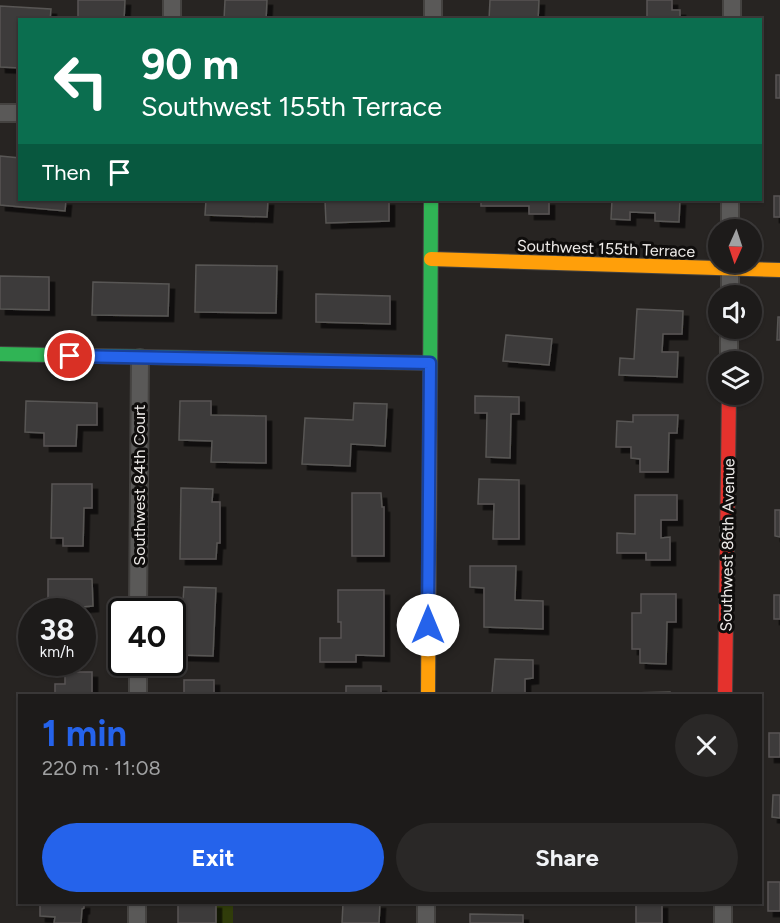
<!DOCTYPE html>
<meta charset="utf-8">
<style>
body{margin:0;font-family:Figtree,sans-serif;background:#2a2827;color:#f1f3f6;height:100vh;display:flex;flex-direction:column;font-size:22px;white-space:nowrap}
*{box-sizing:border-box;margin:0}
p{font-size:20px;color:#a0a1a2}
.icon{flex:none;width:33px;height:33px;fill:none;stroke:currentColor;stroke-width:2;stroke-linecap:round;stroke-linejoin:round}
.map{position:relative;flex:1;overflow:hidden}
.panel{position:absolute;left:18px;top:694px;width:744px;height:210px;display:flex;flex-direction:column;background:#1d1b1a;border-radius:0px;box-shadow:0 2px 4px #0004,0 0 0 2px #3b3939}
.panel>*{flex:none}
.guide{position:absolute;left:18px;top:18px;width:744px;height:183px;border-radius:0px;box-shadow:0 2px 4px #0004,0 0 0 2px #3b3939;background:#0b6e4f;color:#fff;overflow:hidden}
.needle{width:39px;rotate:183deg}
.buttons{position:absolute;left:708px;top:219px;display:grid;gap:12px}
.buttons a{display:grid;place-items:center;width:54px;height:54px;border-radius:50%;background:#1d1b1a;box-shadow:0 2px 4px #0004,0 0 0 2px #3b3939;font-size:30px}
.speed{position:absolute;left:18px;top:598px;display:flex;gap:12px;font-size:30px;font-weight:700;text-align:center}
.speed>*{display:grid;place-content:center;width:78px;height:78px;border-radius:50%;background:#1d1b1a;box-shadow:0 2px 4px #0004,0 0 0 2px #3b3939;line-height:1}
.speed small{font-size:15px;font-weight:400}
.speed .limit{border:3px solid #111;border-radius:9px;background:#fff;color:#111}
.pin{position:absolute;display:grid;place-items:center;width:51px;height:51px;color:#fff;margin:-26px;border:3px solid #fff;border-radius:50%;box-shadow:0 2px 6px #0007}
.me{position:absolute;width:66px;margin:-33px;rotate:0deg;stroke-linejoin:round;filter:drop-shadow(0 0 4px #0008)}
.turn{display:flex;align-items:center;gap:21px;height:126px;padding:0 24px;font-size:27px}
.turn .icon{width:78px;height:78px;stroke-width:2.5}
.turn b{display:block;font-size:42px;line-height:51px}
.then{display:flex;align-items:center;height:57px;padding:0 24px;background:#0003;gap:12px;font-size:22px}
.round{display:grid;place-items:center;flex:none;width:63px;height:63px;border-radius:32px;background:#2a2827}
.headline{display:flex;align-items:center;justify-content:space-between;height:102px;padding:0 24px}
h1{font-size:36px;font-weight:700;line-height:45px;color:#2563eb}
.action{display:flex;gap:12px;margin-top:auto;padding:12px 24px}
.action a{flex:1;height:69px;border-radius:36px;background:#2563eb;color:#fff;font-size:24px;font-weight:700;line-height:69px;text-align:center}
.action a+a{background:#2a2827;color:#f1f3f6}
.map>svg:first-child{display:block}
</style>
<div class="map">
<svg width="780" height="923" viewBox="0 0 780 923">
<defs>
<filter id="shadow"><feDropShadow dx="5.5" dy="5.5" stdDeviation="0" flood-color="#0009"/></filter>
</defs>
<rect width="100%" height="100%" fill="#272422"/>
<path fill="#303c0a" d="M216 903H233V923H216Z"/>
<path fill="#3d3b3a" stroke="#585654" stroke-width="1.5" filter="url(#shadow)" d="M78 0H125L124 20H78Z
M225 0H267L266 20H224Z
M490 0H539L538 20H489Z
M647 0H672V10H680V20H647Z
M0 6 51 9 50 20H20V68L0 67Z
M776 75H780V98H776Z
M0 156 20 158V200H66L65 211 0 205Z
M774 196H780V217H774Z
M206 200H268L267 217 205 215Z
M325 200H389V221L326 223Z
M481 200H549V214H529V206H481Z
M612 200H680L679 222 655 221V213L630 212V220L611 219Z
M196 265 277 266 276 313 195 312Z
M0 276 49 277V310L0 309Z
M93 282 169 284 168 316 92 315Z
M316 294 390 296V324L316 322Z
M637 309 683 311 682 334H663L662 352H678L677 377 619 375 620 358 634 359Z
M778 317H780V340H777Z
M506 335 552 339 549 365 503 361Z
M475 396 519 397V414H511L510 458 486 457 487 413H475Z
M26 401 97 403V425H77L76 446H44V433L25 432Z
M180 401H211V415L266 416V463L211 462 212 441 179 440Z
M354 403 387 404 385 446 351 444 350 466 302 464 305 418 353 420Z
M633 415H678L677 433H669L668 472H640V459L631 458V447H616L617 421 633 422Z
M479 479 519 480V539H493L494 504H478Z
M52 484H92V508H84L83 546H63V538H51Z
M181 488 213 489 212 502H220V543H217L216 559H180Z
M352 493H381L382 507H384V556H352Z
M635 495H677V520H661V538L670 537V560H646V553H617V533L635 534Z
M775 510H780V537L775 536Z
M470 566H516L515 600 543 601V629L484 627V588L470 587Z
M48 579H92L93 606 82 607V612H48Z
M184 587 216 588 213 656 179 655Z
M338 590H384V656L356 655V662H320V638H341V622H338Z
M641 594H676V622H667L666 664 640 663V649H632V613H641Z
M774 595H780V619H774Z
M28 619H32V647H28Z
M495 659 533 660V678L525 679V696H472V693H492Z
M65 672H92V696H96H55V684H65Z
M184 680H214V696H184Z
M346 686H381V696H346Z
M670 692V696H630L631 693Z
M769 733H780V757H769Z
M773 795H780V818L772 817Z
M768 882H780V911H768Z
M40 903H84V908L82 909 81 923H54L55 917 40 916Z
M178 903H216V923H178Z
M343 903H380L379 923H342Z
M636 903H662V923H636Z
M470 914 523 915V923H470Z"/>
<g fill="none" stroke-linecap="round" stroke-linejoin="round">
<defs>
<path id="street" d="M172 20V0
M433 20V0
M732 20V0
M0 113H20
M730 230V200
M730 296V262
M729 362V328
M138 612 140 358
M138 696V663
M137 923V903
M426 923V903
M723 923V903"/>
<path id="fast" d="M0 354 430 363
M430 399 431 200"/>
<path id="slow" d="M431 259 780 270
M428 696 430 399"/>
<path id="jam" d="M725 696 729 394"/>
</defs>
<use href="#street" stroke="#444240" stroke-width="20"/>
<use href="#fast" stroke="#444240" stroke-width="16"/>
<use href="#slow" stroke="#444240" stroke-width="16"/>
<use href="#jam" stroke="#444240" stroke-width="16"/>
<use href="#street" stroke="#5a5958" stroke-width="16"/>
<use href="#fast" stroke="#30b455" stroke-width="14"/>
<use href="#slow" stroke="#ff9f0a" stroke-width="14"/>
<use href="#jam" stroke="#e5322d" stroke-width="14"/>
</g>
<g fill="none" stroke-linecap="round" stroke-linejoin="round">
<defs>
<path id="route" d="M70 356 430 363 428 625"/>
</defs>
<use href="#route" stroke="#184099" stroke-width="15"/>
<use href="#route" stroke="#2563eb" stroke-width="10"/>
</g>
<g text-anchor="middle" stroke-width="6" stroke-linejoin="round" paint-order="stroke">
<g font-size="16" fill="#eeebe9" stroke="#0f0d0c">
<text transform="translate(606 248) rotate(2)" y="6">Southwest 155th Terrace</text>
<text transform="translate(139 485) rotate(-90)" y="6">Southwest 84th Court</text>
<text transform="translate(727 545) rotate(-89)" y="6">Southwest 86th Avenue</text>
</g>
</g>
</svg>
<div class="buttons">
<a><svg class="needle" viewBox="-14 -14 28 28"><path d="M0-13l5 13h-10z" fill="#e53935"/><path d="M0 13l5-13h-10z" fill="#a0a1a2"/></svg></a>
<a><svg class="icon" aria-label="sound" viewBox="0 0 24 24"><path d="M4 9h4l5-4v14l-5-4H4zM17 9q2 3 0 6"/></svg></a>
<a><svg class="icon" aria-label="layers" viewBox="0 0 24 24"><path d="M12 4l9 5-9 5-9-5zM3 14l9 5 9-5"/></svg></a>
</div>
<div class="speed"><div>38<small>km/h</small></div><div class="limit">40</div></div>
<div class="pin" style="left:70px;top:356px;background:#d93025"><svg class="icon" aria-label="arrive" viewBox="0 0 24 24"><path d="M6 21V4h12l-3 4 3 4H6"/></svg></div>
<svg class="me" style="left:428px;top:625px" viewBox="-20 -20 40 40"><circle r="19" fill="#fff"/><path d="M0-13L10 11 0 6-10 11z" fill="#2563eb"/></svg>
<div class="guide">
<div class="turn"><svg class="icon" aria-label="left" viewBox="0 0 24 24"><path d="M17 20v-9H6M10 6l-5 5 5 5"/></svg><div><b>90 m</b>Southwest 155th Terrace</div></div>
<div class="then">Then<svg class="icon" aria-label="arrive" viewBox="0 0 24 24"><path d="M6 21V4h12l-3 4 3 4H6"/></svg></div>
</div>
<section class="panel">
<div class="headline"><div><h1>1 min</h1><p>220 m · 11:08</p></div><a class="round"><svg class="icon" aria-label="close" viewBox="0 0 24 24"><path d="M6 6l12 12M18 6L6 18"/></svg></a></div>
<div class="action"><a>Exit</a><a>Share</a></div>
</section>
</div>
